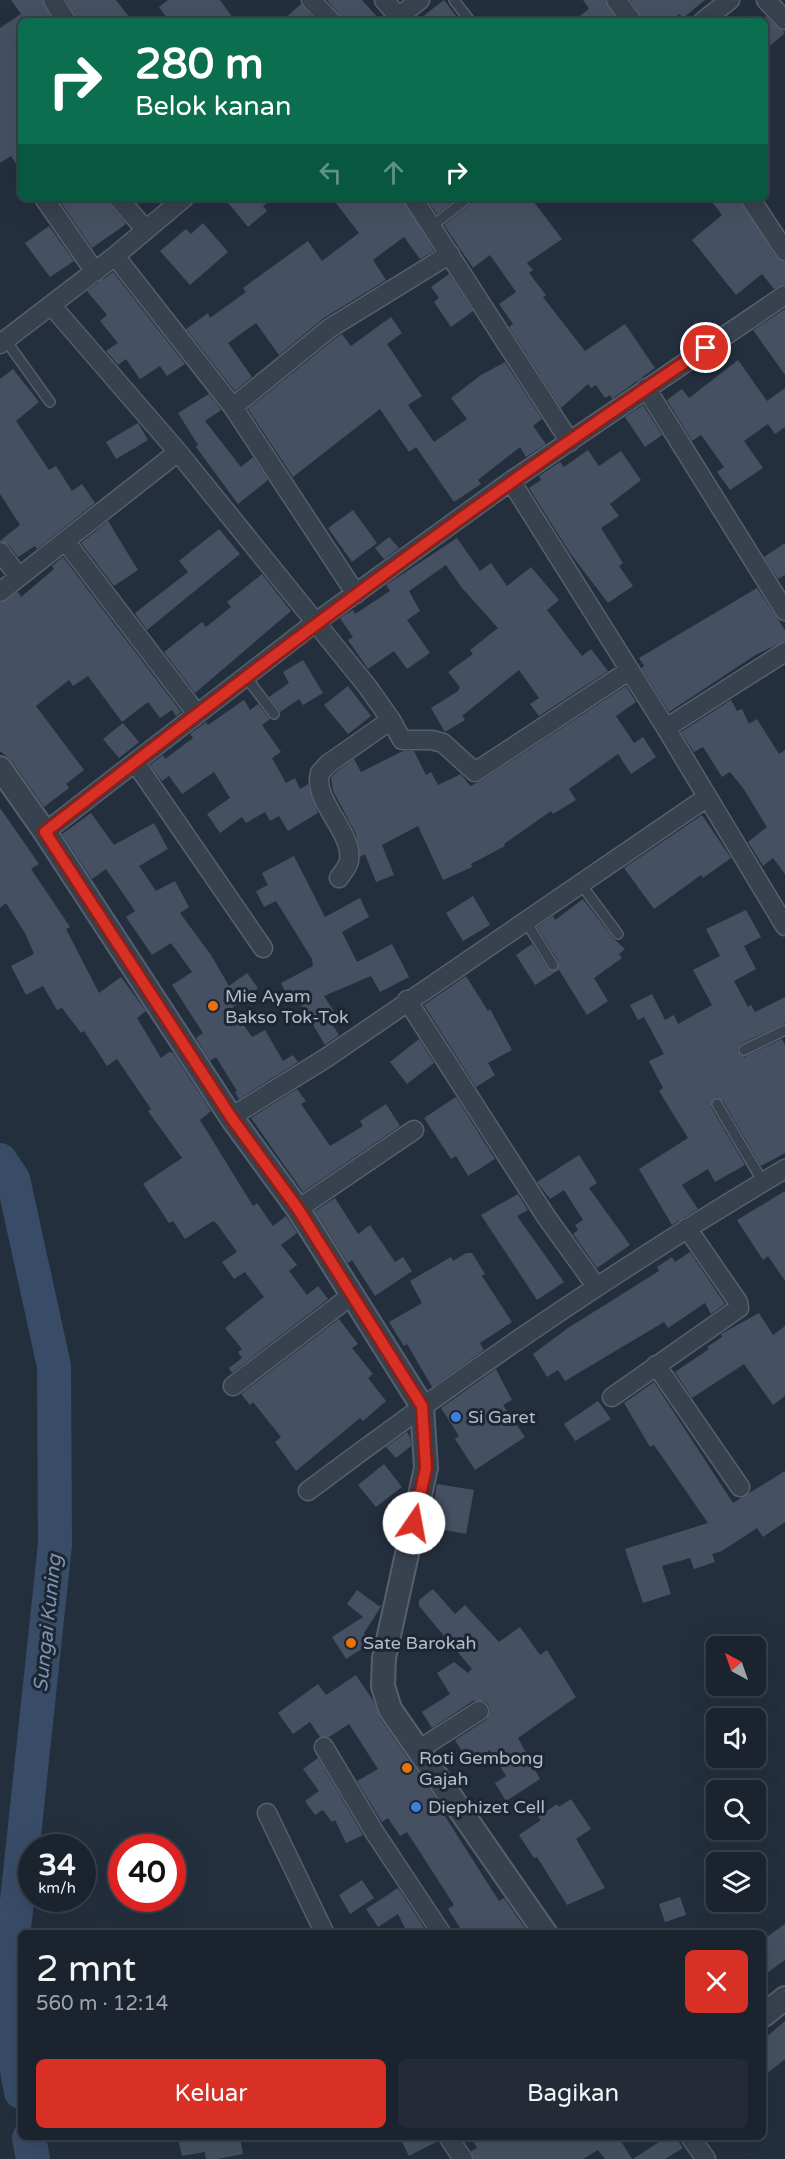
<!DOCTYPE html>
<html lang="id">
<meta charset="utf-8">
<style>
body{margin:0;font-family:"Varela Round",sans-serif;background:#242b36;color:#f1f3f6;height:100vh;display:flex;flex-direction:column;font-size:22px;white-space:nowrap}
*{box-sizing:border-box;margin:0}
p{font-size:20px;color:#a0a4aa}
.icon{flex:none;width:33px;height:33px;fill:none;stroke:currentColor;stroke-width:2;stroke-linecap:round;stroke-linejoin:round}
.map{position:relative;flex:1;overflow:hidden}
.details{position:absolute;left:18px;top:1930px;width:748px;height:210px;display:flex;flex-direction:column;background:#1b232e;border-radius:9px;box-shadow:0 6px 24px #0002,0 0 0 2px #39404a}
.details>*{flex:none}
.guide{position:absolute;left:18px;top:18px;width:750px;height:183px;border-radius:9px;box-shadow:0 6px 24px #0002,0 0 0 2px #39404a;background:#0b6e4f;color:#fff;overflow:hidden}
.needle{width:39px;rotate:320deg}
.buttons{position:absolute;left:706px;top:1636px;display:grid;gap:12px}
.buttons a{display:grid;place-items:center;width:60px;height:60px;border-radius:9px;background:#1b232e;box-shadow:0 6px 24px #0002,0 0 0 2px #39404a;font-size:30px}
.speed{position:absolute;left:18px;top:1834px;display:flex;gap:12px;font-size:30px;font-weight:700;text-align:center}
.speed>*{display:grid;place-content:center;width:78px;height:78px;border-radius:50%;background:#1b232e;box-shadow:0 6px 24px #0002,0 0 0 2px #39404a;line-height:1}
.speed small{font-size:15px;font-weight:400}
.speed .limit{border:9px solid #d22;background:#fff;color:#111}
.pin{position:absolute;display:grid;place-items:center;width:51px;height:51px;color:#fff;margin:-26px;border:3px solid #fff;border-radius:50%;box-shadow:0 2px 6px #0007}
.me{position:absolute;width:66px;margin:-33px;rotate:12deg;stroke-linejoin:round;filter:drop-shadow(0 0 4px #0008)}
.turn{display:flex;align-items:center;gap:21px;height:126px;padding:0 18px;font-size:27px}
.turn .icon{width:78px;height:78px;stroke-width:2.5}
.turn b{display:block;font-size:42px;line-height:51px}
.lanes{display:flex;align-items:center;height:57px;padding:0 18px;background:#0003;justify-content:center;gap:30px;direction:ltr}
.lanes .off{opacity:.35}
.round{display:grid;place-items:center;flex:none;width:63px;height:63px;border-radius:9px;background:#242b36}
.head{display:flex;align-items:center;justify-content:space-between;height:102px;padding:0 18px}
h1{font-size:36px;font-weight:600;line-height:45px}
.button{display:flex;gap:12px;margin-top:auto;padding:12px 18px}
.button a{flex:1;height:69px;border-radius:9px;background:#d93025;color:#fff;font-size:24px;font-weight:600;line-height:69px;text-align:center}
.button a+a{background:#242b36;color:#f1f3f6}
.map>svg:first-child{display:block}
</style>
<div class="map">
<svg width="785" height="2159" viewBox="0 0 785 2159">
<rect width="100%" height="100%" fill="#242f3e"/>
<g fill="none" stroke-linecap="round" stroke-linejoin="round">
<path stroke="#394c67" stroke-width="34" d="M0 1160 13 1179 54 1366 55 1544 14 1929V2053L21 2092
M29 2138 33 2159"/>
</g>
<path fill="#455162" d="M11 0H42L53 21H25L21 15V171L11 156 0 163V28L21 14Z
M66 0H116L132 21H77Z
M168 0H220L235 21H169L159 7Z
M327 0H362L381 21H342L339 14Z
M444 0 460 21H417Z
M583 0H605L618 21H573L589 9Z
M630 0H705L683 18 679 14 671 21H643Z
M301 4 315 21H282Z
M766 16 785 33 765 50V17Z
M63 198H107L110 205 126 224 92 248 60 201Z
M224 198H273L263 206 267 211 248 227Z
M332 198H402L434 251 420 259 404 237 373 260 386 280 324 318 279 355 256 323 228 343 252 377 235 391 186 329 208 313 210 318 246 292 243 288 308 241 322 261 359 233Z
M426 198H457L437 214Z
M475 198H531L562 239 527 263 533 270 529 273 546 295 543 297 585 351 625 324 655 368 612 399 610 395 605 398 596 385 591 388 588 384 561 408 509 327 513 324 499 304 516 292 490 255 473 268 444 225 472 203Z
M709 198H739L776 257 785 262V284L774 289 762 274 736 295 692 240 722 215Z
M203 223 228 252 190 285 160 251 186 229 191 234Z
M49 226 74 261 50 277 25 243Z
M113 272 185 364 167 376 160 366 140 379 126 359 118 365 106 351 118 343 100 321 107 315 87 291Z
M449 274 473 311 451 327 434 302 439 298 431 287Z
M785 309V375L753 330Z
M391 317 402 333 387 344 422 396 408 405 434 442 467 419 451 398 481 375 505 362 542 419 533 426 546 444 526 457 520 447 478 480 481 484 454 502 416 447 409 452 380 409 293 477 248 409 337 337 342 334 351 346Z
M738 360 767 401 785 388V427L775 434 768 424 744 441 763 468 730 490 717 472 724 467 701 435 692 441 667 400 682 389 689 398Z
M13 369 39 402 16 421 49 470 56 466 72 491 82 484 95 503 37 549 35 546 18 557 9 545 0 541 20 525 0 494V379Z
M209 394 221 410 205 421 241 467 253 457 268 480 238 504 196 447 198 445 178 413Z
M643 405 662 435 645 447 625 417Z
M138 423 148 440 116 459 106 442Z
M588 450 599 466 621 451 641 480 610 504 619 516 601 528 623 563 619 566 633 586 608 603 570 553 529 488 541 480 539 476 560 462 564 467Z
M353 510 377 543 352 562 328 528Z
M108 521 138 570 114 586 81 543Z
M219 529 240 554 147 630 135 613 188 572 179 561Z
M389 537 399 548 384 559 375 548Z
M457 538 480 571 491 563 507 586 531 567 559 600 547 610 582 656 591 649 608 671 539 716 530 704 539 698 519 670 462 716 465 720 445 732 431 708 458 691 460 687 448 672 473 654 470 650 498 628 462 588 446 565 409 591 420 611 407 620 430 653 407 669 394 651 368 669 348 640 353 637 340 618 353 610 355 614 390 591 386 585Z
M785 543V575L778 579 764 557Z
M63 557 181 712 176 716 172 710 160 718 148 702 122 722 88 676 73 686 69 680 36 706 84 770 66 784 69 788 44 807 11 760 0 751V603L18 592 21 597 54 569 52 566Z
M262 574 291 611 195 693 164 652 202 622 206 627 231 607 227 602Z
M757 588 785 630V641L757 654 669 712 641 668 644 666 639 658Z
M303 660 323 693 303 705 299 699 280 712 269 697 289 683 283 672Z
M348 686 371 716 348 734 324 705Z
M626 686 636 702 616 716 634 743 643 737 656 757 631 774 618 754 569 789 576 800 553 814 551 811 504 844 505 846 471 864 472 867 443 880 418 826 382 845 394 875 376 882 365 854 360 857 356 834 333 791 331 778 336 772 354 759 361 772 403 751H414L426 775 431 772 438 785 461 774 470 786 481 781Z
M244 700 250 710 258 704 270 719 262 725 281 752 272 758 286 783 295 778 300 789 308 784 318 813 288 831 279 816 270 821 265 812 246 823 242 817 220 833 207 814 230 798 214 772 182 794 169 776 162 781 150 765 163 755 165 759 193 738 190 734 206 722 208 725Z
M731 700 737 711 742 709 749 724 757 719 779 754 785 750V874L773 858 763 866 748 842 767 827 743 788 730 772 722 777 703 747 694 752 681 732Z
M123 723 139 742 119 758 103 739Z
M0 808 39 864 31 869 70 927 66 929 99 993 121 977 146 1011 137 1018 161 1058 169 1052 173 1053 211 1111 200 1120 253 1206 257 1203 273 1226 286 1216 297 1233 281 1245 297 1265 289 1271 307 1295 318 1286 328 1299 232 1373 229 1368 242 1358 238 1352 242 1349 225 1328 264 1297 245 1272 234 1279 222 1262 237 1252 217 1224 213 1221 185 1239 173 1221 169 1223 143 1184 182 1158 148 1111 151 1109 117 1059 107 1066 84 1031 81 1033 62 1008 57 1010 43 986 26 995 11 966 34 954 25 933 6 903 0 908Z
M91 813 114 845 154 823 168 849 139 866 156 891 175 881 189 907 180 913 211 955 229 986 247 973 258 988 232 1008 252 1037 265 1030 283 1061 293 1055 298 1062 239 1099 235 1092 237 1091 216 1057 210 1061 196 1038 203 1033 172 985 192 972 171 943 152 955 126 917 135 911 106 869 92 879 62 834Z
M702 815 731 858 703 878 701 875 654 909 624 868Z
M294 856 325 917 360 898 369 917 342 932 357 962 392 944 409 977 380 992 371 976 324 996 335 1013 328 1018 339 1035 325 1045 299 1001 291 1005 281 983 313 966 312 959 276 901 264 907 256 891 268 885 262 873Z
M473 896 490 925 463 941 446 913Z
M583 899 613 938 625 949 619 954 622 958 594 978 608 1001 587 1015 559 970 535 985 516 955 532 944 548 969 557 970 559 962 537 927 553 916 555 920Z
M746 910 761 937 744 946 756 969 734 981 748 1007 751 1005 755 1012 785 997V1023L741 1044 737 1050 744 1057 782 1039 785 1045V1153L761 1166 723 1101 713 1099 711 1107 745 1165 715 1182 708 1169 682 1185 698 1209 672 1225 639 1169 688 1138 659 1091 663 1088 649 1061 664 1054 644 1017 638 1020 630 1005 652 994 665 1020 674 1015 678 1024 712 1005 693 970 720 956 706 929Z
M466 976 488 1011 490 1009 512 1050 488 1063 495 1075 476 1087 424 1005Z
M419 1039 434 1063 407 1084 390 1062Z
M297 1089 306 1101 301 1104 330 1146 363 1126 360 1121 386 1104 400 1126 303 1192 251 1118Z
M456 1097 495 1159 468 1176 456 1156 451 1159 424 1118Z
M579 1155 597 1183 589 1188 630 1245 597 1268 573 1234 578 1230 575 1225 583 1220 564 1190 550 1199 537 1182Z
M785 1191V1281L768 1256 763 1260 737 1220Z
M518 1194 528 1210 517 1216 564 1282 537 1300 481 1215Z
M335 1198 358 1234 370 1225 395 1262 403 1257 412 1271 375 1296 352 1260 348 1263 315 1211Z
M690 1252 725 1304 711 1314 705 1303 668 1328 664 1322 565 1381 558 1370 547 1377 533 1354 568 1328 659 1271 657 1267 672 1257 675 1262Z
M466 1253H472L485 1274 482 1276 512 1322 480 1343 484 1350 432 1387 407 1344 404 1346 389 1322 422 1303 410 1281 451 1257 453 1261Z
M759 1313 773 1335 785 1326V1396L773 1405 744 1364 692 1398 675 1372 709 1349 707 1347 722 1337 721 1334Z
M339 1319 358 1344 352 1348 373 1374 368 1378 386 1401 363 1421 360 1418 296 1471 275 1442 281 1437 253 1402 250 1405 241 1394Z
M496 1369 512 1400 503 1405 525 1437 475 1470 455 1439 459 1436 441 1408Z
M654 1382 733 1503 785 1471V1522L763 1537 757 1528 722 1551 712 1554 715 1562 694 1569 690 1558 662 1566 671 1594 643 1603 625 1549 708 1523 654 1445 650 1447 624 1403Z
M598 1401 611 1419 575 1441 564 1424Z
M407 1432 410 1437 411 1446 396 1458 386 1447Z
M384 1464 402 1487 376 1507 358 1485Z
M437 1484 474 1490 466 1534 429 1527Z
M433 1589 455 1614 465 1605 499 1642 520 1627 540 1655 547 1650 576 1697 518 1738 540 1779 506 1801 495 1783 506 1776 490 1750 469 1763 455 1740 486 1720 490 1711 488 1704 484 1701H473L432 1728 422 1712 450 1694 437 1673 454 1662 468 1673 472 1669 419 1606V1600Z
M357 1590 379 1606 382 1605 364 1633 371 1643 346 1659 332 1637 363 1617 347 1604Z
M356 1675 374 1702 379 1717 443 1809 441 1810 499 1901 504 1898 529 1934H464L448 1909 454 1905 407 1832 400 1836 388 1818 382 1822 357 1781 378 1769 349 1724 329 1737H320L310 1722 293 1734 278 1713 318 1684 326 1695Z
M318 1758 363 1835 346 1843 335 1820 332 1822 323 1810 315 1815 305 1801 319 1791 303 1769Z
M571 1799 591 1829 576 1839 605 1888 567 1905 537 1857 534 1858 519 1835 541 1820 538 1817 557 1804 559 1807Z
M362 1880 374 1898 350 1914 339 1895Z
M398 1888 423 1926 427 1934H408L398 1914 378 1927 366 1909Z
M680 1897 686 1915 665 1922 659 1904Z
M785 1924V1960L764 1975V1939Z
M785 2021V2059L764 2076V2039Z
M178 2138H240L243 2154 217 2159H206L205 2152 182 2156Z
M400 2138H438V2141L409 2156Z
M471 2138H619L632 2159H605L598 2150 583 2159H474L471 2151 477 2148Z
M665 2138H676L683 2148 665 2159H633Z"/>
<g fill="none" stroke-linecap="round" stroke-linejoin="round">
<defs>
<path id="service" d="M454 0 470 21
M432 226 468 198
M4 338 50 402
M246 677 274 714
M580 883 618 934
M525 920 553 965
M744 1050 785 1030
M717 1104 763 1182"/>
<path id="minor" d="M53 0 66 21
M311 0 331 21
M384 0 398 16
M616 0 632 21
M766 0 785 20
M393 21 420 0
M703 21 730 0
M44 198 95 272
M118 198 146 230
M413 198 570 442
M750 198 785 251
M115 256 233 407 356 594
M52 306 178 452 367 686 391 720 328 764 320 773C312 801 354 832 349 861 348 867 342 873 339 878
M0 344 115 256 184 198
M646 388 785 611
M233 407 330 328 450 254
M511 481 666 728 785 926
M66 542 197 714
M0 552 19 577
M0 592 178 452
M391 720 402 740H432L443 743 475 772 630 670
M666 728 785 652
M135 762 263 948
M45 832 316 622 511 481 785 295
M407 1000 545 1215 596 1286
M231 1117 326 1058 706 798
M298 1209 414 1130
M656 1365 740 1487
M233 1386 352 1295
M612 1397 739 1308 738 1302 687 1228
M308 1491C462 1375 620 1267 785 1169
M324 1747 375 1833 442 1934
M418 1750 479 1711
M267 1813 325 1934
M449 2138 463 2159
M691 2138 706 2159"/>
<path id="tertiary" d="M0 768 45 832 231 1117 298 1209 422 1406 426 1468 384 1658 383 1686 390 1709 546 1934
M764 2015 785 1998"/>
</defs>
<use href="#service" stroke="#565f6c" stroke-width="12"/>
<use href="#minor" stroke="#565f6c" stroke-width="21"/>
<use href="#tertiary" stroke="#565f6c" stroke-width="26"/>
<use href="#service" stroke="#38414e" stroke-width="9"/>
<use href="#minor" stroke="#38414e" stroke-width="18"/>
<use href="#tertiary" stroke="#38414e" stroke-width="22"/>
</g>
<g fill="none" stroke-linecap="round" stroke-linejoin="round">
<defs>
<path id="route" d="M414 1523 426 1468 422 1406 298 1209 231 1117 45 832C260 664 478 500 706 348"/>
</defs>
<use href="#route" stroke="#8d1f18" stroke-width="15"/>
<use href="#route" stroke="#d93025" stroke-width="10"/>
</g>
<g fill="#e8710a" stroke="#1d2633" stroke-width="2">
<circle cx="213" cy="1006" r="6"/>
<circle cx="351" cy="1643" r="6"/>
<circle cx="407" cy="1768" r="6"/>
</g>
<g fill="#3f7fe0" stroke="#1d2633" stroke-width="2">
<circle cx="456" cy="1417" r="6"/>
<circle cx="416" cy="1807" r="6"/>
</g>
<g text-anchor="middle" stroke-width="6" stroke-linejoin="round" paint-order="stroke">
<g font-size="18" fill="#b4bcc9" stroke="#1d2633" text-anchor="start">
<text x="225" y="1002">Mie Ayam<tspan x="225" dy="21">Bakso Tok-Tok</tspan></text>
<text x="468" y="1423">Si Garet</text>
<text x="363" y="1649">Sate Barokah</text>
<text x="419" y="1764">Roti Gembong<tspan x="419" dy="21">Gajah</tspan></text>
<text x="428" y="1813">Diephizet Cell</text>
</g>
<g font-size="20" font-style="italic" fill="#7c92b1" stroke="#1d2633">
<text transform="translate(47 1623) rotate(-84)" y="7">Sungai Kuning</text>
</g>
</g>
</svg>
<div class="buttons">
<a><svg class="needle" viewBox="-14 -14 28 28"><path d="M0-13l5 13h-10z" fill="#e53935"/><path d="M0 13l5-13h-10z" fill="#a0a4aa"/></svg></a>
<a><svg class="icon" aria-label="sound" viewBox="0 0 24 24"><path d="M4 9h4l5-4v14l-5-4H4zM17 9q2 3 0 6"/></svg></a>
<a><svg class="icon" aria-label="search" viewBox="0 0 24 24"><circle cx="10" cy="10" r="6"/><path d="M15 15l6 6"/></svg></a>
<a><svg class="icon" aria-label="layers" viewBox="0 0 24 24"><path d="M12 4l9 5-9 5-9-5zM3 14l9 5 9-5"/></svg></a>
</div>
<div class="speed"><div>34<small>km/h</small></div><div class="limit">40</div></div>
<div class="pin" style="left:706px;top:348px;background:#d93025"><svg class="icon" aria-label="arrive" viewBox="0 0 24 24"><path d="M6 21V4h12l-3 4 3 4H6"/></svg></div>
<svg class="me" style="left:414px;top:1523px" viewBox="-20 -20 40 40"><circle r="19" fill="#fff"/><path d="M0-13L10 11 0 6-10 11z" fill="#d93025"/></svg>
<div class="guide">
<div class="turn"><svg class="icon" aria-label="right" viewBox="0 0 24 24"><path d="M7 20v-9h11M14 6l5 5-5 5"/></svg><div><b>280 m</b>Belok kanan</div></div>
<div class="lanes"><svg class="icon off" aria-label="left" viewBox="0 0 24 24"><path d="M17 20v-9H6M10 6l-5 5 5 5"/></svg><svg class="icon off" aria-label="ahead" viewBox="0 0 24 24"><path d="M12 20V5M6 11l6-6 6 6"/></svg><svg class="icon" aria-label="right" viewBox="0 0 24 24"><path d="M7 20v-9h11M14 6l5 5-5 5"/></svg></div>
</div>
<section class="details">
<div class="head"><div><h1>2 mnt</h1><p>560 m · 12:14</p></div><a class="round" style="background:#d93025;color:#fff"><svg class="icon" aria-label="close" viewBox="0 0 24 24"><path d="M6 6l12 12M18 6L6 18"/></svg></a></div>
<div class="button"><a>Keluar</a><a>Bagikan</a></div>
</section>
</div>
